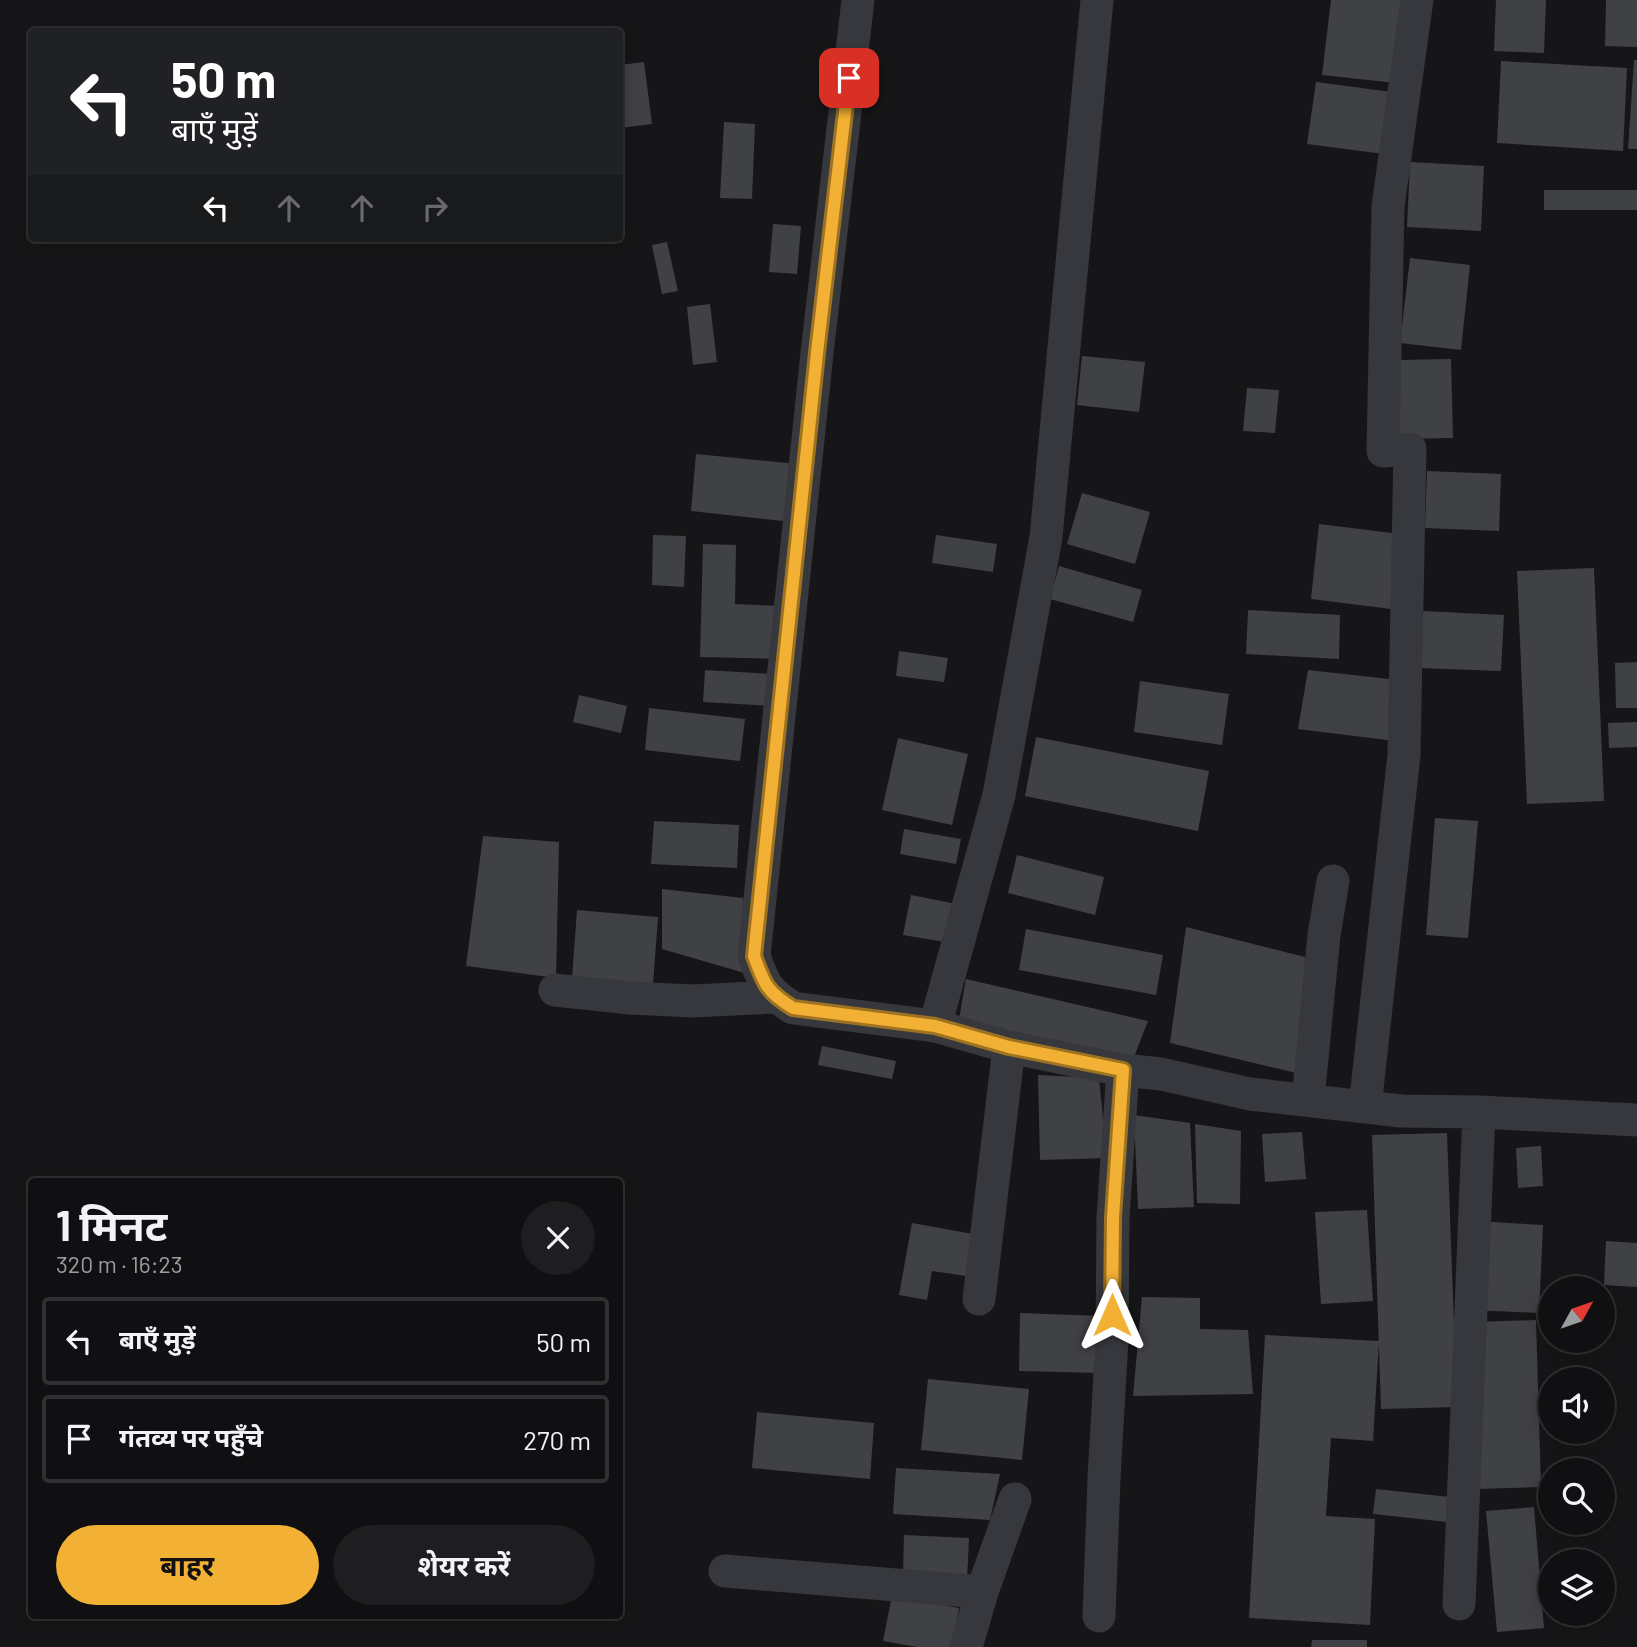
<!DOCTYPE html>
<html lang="hi">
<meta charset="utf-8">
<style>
body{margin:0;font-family:Barlow,"Noto Sans Devanagari",sans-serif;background:#1e1e20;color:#f1f3f6;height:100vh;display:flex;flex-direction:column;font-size:26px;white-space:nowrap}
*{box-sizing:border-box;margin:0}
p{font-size:23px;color:#9c9d9f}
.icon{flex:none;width:38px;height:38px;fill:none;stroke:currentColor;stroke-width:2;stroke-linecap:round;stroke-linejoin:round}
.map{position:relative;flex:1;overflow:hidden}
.drawer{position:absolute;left:28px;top:1178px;width:595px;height:441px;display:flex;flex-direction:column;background:#101012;border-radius:7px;box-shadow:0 4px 18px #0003,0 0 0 2px #303032}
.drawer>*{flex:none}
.guide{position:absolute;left:28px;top:28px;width:595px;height:214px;border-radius:7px;box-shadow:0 4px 18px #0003,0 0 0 2px #303032;background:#202124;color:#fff;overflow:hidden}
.needle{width:46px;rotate:50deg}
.fabs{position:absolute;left:1538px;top:1276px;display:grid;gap:14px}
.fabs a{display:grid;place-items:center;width:77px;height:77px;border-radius:50%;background:#101012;box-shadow:0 4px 18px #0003,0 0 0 2px #303032;font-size:35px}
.pin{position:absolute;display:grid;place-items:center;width:60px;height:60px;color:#fff;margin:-30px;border-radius:14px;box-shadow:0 4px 10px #0006}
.me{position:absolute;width:77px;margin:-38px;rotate:0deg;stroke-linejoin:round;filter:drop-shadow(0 0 5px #0008)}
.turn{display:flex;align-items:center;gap:24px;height:147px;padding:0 28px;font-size:32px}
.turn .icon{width:91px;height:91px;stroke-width:2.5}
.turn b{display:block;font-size:49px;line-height:60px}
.lanes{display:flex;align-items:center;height:66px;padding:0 28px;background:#0003;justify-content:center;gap:35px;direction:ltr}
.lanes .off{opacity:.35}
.round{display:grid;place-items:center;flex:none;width:74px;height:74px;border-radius:37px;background:#1e1e20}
.overview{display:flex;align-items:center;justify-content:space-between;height:119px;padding:0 28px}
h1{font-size:42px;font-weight:700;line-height:52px}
.action{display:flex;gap:14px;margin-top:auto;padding:14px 28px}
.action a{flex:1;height:80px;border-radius:42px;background:#f2b134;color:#111;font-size:28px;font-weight:700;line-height:80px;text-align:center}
.action a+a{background:#1e1e20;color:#f1f3f6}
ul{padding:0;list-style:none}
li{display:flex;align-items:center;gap:21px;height:88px;margin:0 14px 10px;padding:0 14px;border:4px solid #303032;border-radius:7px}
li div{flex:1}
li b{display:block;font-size:26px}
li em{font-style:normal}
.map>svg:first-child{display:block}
</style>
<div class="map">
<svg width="1637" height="1647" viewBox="0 0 1637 1647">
<rect width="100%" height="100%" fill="#161618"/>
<path fill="#404145" d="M1331 0H1402L1396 83 1322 75Z
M1496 0H1546L1544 53 1494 51Z
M1606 0H1637V47L1605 46Z
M1634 60H1637V149H1628Z
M1501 61 1627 68 1623 151 1497 143Z
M644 62 652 124 620 128V65Z
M1316 82 1392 92 1384 154 1307 144Z
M724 122 755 124 752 199 720 198Z
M1410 162 1484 166 1481 231 1407 227Z
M1544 190H1637V210H1544Z
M773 224 801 226 797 274 769 272Z
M667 242 678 291 662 294 652 245Z
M1410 258 1470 265 1461 350 1400 343Z
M710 304 717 362 693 365 687 307Z
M1082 356 1145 362 1139 412 1077 405Z
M1451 359 1453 438 1400 439 1397 360Z
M1247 388 1279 390 1275 433 1243 431Z
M696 454 798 464 792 522 691 511Z
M1427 471 1501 474 1499 531 1425 528Z
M1082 493 1150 512 1135 564 1067 544Z
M1319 524 1400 534 1391 609 1311 599Z
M653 535 686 536 684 587 652 585Z
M936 535 997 544 993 572 932 563Z
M703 544 736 545 735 604 783 606 782 659 700 657Z
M1059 566 1142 590 1133 622 1050 599Z
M1594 568 1604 801 1527 804 1517 571Z
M1248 610 1340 615 1339 659 1246 654Z
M1422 611 1504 615 1501 671 1419 668Z
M899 651 948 658 944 682 896 676Z
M1637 662V708H1616L1615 663Z
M705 670 773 674 771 706 703 702Z
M1308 670 1398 680 1395 741 1298 729Z
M1140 681 1229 694 1222 745 1134 732Z
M579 695 627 706 621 733 573 722Z
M649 708 745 719 740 761 645 750Z
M1637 722V747L1609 748 1608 723Z
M1036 737 1209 771 1198 831 1025 796Z
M898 738 968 754 952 825 882 810Z
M1435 818 1478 821 1468 938 1426 935Z
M654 821 739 825 737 868 651 864Z
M904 829 961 839 956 864 900 854Z
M483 836 559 842 556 978 466 966Z
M1017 855 1104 877 1095 915 1008 893Z
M662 889 743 898 748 974 662 949Z
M911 895 967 906 957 944 903 935Z
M577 910 658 917 653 985 572 978Z
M1186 927 1305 957 1301 1074 1170 1043Z
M1026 929 1163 955 1156 995 1019 970Z
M966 979 1148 1021 1134 1057 958 1025Z
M822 1046 896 1061 892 1079 818 1065Z
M1038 1075 1099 1078 1107 1158 1040 1160Z
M1134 1115 1190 1123 1194 1207 1138 1209Z
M1195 1124 1241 1131 1240 1204 1197 1203Z
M1302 1132 1306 1179 1265 1182 1262 1134Z
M1447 1133 1457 1407 1381 1409 1372 1135Z
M1541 1146 1543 1186 1518 1188 1516 1148Z
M1367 1210 1373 1301 1321 1304 1315 1212Z
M1475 1221 1543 1225 1539 1313 1472 1310Z
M912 1223 973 1234 966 1276 932 1271 927 1300 899 1295Z
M1606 1241 1637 1243V1287L1604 1285Z
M1142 1297 1200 1298V1329L1248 1330 1253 1394 1133 1396Z
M1020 1313 1101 1316 1100 1373 1019 1371Z
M1536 1320 1541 1487 1478 1489 1473 1322Z
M1265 1335 1379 1341 1373 1441 1331 1438 1326 1516 1375 1519 1370 1625 1249 1618Z
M928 1379 1029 1389 1022 1460 921 1450Z
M757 1412 874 1423 870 1479 752 1468Z
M896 1468 1000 1474 990 1520 893 1514Z
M1376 1489 1450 1497 1447 1522 1373 1514Z
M1534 1507 1544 1628 1497 1632 1486 1511Z
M904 1535 969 1538 967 1580 903 1577Z
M892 1595 959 1608 952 1647H917L883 1641Z
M1312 1640H1367V1647H1311Z"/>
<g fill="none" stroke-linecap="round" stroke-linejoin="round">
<path stroke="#37383d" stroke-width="33" d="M858 0 817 353 754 956C764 984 767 992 793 1008L935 1026 1009 1047 1123 1070 1161 1074 1250 1094 1401 1111 1479 1112 1637 1120
M555 990 631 998 693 1001 774 997
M935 1026 999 795 1046 537 1097 0
M1308 1100 1324 935 1333 881
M1365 1107 1404 755 1410 449 1383 451 1388 206 1417 0
M979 1299 1009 1047
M725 1571 982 1592
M1459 1604 1479 1112
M1099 1616 1104 1478 1112 1340 1113 1217 1123 1070
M966 1647 982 1592 1015 1499"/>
</g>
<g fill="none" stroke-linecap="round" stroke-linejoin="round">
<defs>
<path id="route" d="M849 78 817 353 754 956C764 984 767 992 793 1008L935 1026 1009 1047 1123 1070 1113 1217 1112 1315"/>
</defs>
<use href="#route" stroke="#9d7322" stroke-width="18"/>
<use href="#route" stroke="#f2b134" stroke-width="12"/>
</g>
</svg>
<div class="fabs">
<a><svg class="needle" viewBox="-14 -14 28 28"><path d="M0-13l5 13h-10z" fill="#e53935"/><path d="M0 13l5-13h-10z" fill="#9c9d9f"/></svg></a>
<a><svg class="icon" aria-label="sound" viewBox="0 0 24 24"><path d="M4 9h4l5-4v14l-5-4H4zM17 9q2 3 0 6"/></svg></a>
<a><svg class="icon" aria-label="search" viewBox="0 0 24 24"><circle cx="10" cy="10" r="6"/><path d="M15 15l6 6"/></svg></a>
<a><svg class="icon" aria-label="layers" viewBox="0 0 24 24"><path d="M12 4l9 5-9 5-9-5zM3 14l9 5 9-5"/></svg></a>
</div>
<div class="pin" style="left:849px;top:78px;background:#d93025"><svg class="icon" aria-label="arrive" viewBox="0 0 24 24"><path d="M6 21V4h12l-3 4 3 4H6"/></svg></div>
<svg class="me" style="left:1112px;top:1315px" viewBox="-20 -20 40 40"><path d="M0-17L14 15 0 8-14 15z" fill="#f2b134" stroke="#fff" stroke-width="4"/></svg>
<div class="guide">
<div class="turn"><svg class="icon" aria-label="left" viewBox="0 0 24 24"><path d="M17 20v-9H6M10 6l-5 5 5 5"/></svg><div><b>50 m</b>बाएँ मुड़ें</div></div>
<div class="lanes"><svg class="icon" aria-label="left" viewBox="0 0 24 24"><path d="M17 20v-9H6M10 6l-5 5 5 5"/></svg><svg class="icon off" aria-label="ahead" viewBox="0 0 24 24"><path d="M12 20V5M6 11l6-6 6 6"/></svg><svg class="icon off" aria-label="ahead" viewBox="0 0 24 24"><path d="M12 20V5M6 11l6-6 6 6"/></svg><svg class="icon off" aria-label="right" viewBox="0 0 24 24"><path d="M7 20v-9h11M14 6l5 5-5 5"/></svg></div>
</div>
<section class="drawer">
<div class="overview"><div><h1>1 मिनट</h1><p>320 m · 16:23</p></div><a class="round"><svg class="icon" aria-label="close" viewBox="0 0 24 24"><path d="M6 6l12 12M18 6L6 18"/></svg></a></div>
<ul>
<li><svg class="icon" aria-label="left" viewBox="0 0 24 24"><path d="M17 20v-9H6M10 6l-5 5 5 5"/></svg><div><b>बाएँ मुड़ें</b></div><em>50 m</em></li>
<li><svg class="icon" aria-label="arrive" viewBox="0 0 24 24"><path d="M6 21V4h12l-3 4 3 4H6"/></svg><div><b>गंतव्य पर पहुँचे</b></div><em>270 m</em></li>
</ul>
<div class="action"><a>बाहर</a><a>शेयर करें</a></div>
</section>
</div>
